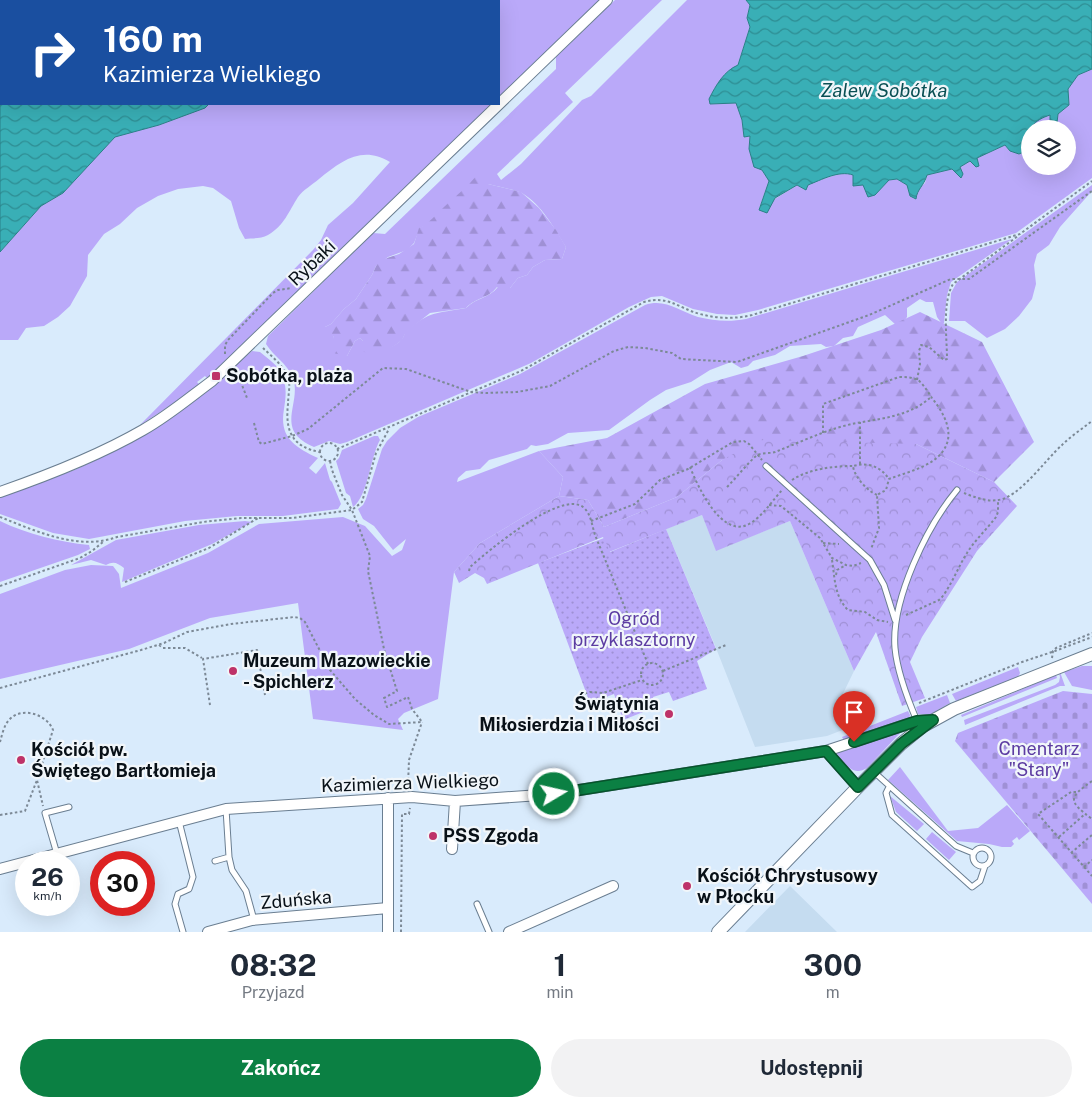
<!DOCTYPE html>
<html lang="pl">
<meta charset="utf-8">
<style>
body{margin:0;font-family:"Public Sans",sans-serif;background:#f2f2f3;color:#1f2937;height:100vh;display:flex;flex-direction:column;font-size:19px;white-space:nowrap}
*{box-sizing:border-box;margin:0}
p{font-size:16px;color:#747a83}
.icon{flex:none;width:28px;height:28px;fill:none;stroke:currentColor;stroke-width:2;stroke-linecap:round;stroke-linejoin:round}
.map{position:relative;height:932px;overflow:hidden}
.sheet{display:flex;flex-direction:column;background:#fff;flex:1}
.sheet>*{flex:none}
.banner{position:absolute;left:0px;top:0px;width:500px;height:105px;box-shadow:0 5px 20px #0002;background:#1a4fa0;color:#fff;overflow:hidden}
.fabs{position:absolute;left:1021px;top:120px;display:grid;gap:10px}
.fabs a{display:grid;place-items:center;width:55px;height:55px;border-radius:50%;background:#fff;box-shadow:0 5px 20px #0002;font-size:25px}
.speed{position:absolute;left:15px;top:851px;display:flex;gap:10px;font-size:25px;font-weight:700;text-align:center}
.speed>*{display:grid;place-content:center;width:65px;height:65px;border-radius:50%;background:#fff;box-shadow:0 5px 20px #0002;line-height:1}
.speed small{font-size:12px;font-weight:400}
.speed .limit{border:8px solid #d22;background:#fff;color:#111}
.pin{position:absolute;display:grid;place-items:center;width:42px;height:42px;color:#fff;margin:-51px -21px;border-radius:50% 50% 50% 0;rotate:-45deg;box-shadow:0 0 5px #0007}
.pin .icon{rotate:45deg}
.me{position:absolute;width:55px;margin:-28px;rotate:81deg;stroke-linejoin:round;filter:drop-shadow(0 0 4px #0008)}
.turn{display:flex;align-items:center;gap:18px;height:105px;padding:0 20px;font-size:22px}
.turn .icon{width:65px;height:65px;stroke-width:2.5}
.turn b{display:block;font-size:35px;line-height:42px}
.eta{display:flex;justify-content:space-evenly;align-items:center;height:85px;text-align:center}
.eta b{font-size:30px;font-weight:700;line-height:35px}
.cta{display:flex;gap:10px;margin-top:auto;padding:10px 20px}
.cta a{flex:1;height:58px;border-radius:30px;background:#0b8043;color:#fff;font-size:20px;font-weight:700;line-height:58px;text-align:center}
.cta a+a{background:#f2f2f3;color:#1f2937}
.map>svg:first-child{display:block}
</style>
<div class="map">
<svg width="1092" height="932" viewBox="0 0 1092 932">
<defs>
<pattern id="forest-firs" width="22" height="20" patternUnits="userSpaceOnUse" patternTransform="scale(1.25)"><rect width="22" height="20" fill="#baa9f9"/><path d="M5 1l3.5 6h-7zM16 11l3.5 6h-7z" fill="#9f90d5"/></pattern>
<pattern id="cemetery-stones" width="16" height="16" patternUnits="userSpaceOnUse" patternTransform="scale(1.25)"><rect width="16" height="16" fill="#baa9f9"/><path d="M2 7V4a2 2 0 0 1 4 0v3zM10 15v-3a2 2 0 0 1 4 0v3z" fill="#9f90d5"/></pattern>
<pattern id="park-crowns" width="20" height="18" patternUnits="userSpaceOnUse" patternTransform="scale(1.25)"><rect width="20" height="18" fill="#baa9f9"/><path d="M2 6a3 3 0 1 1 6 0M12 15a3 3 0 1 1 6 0" fill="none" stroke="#9f90d5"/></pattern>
<pattern id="garden-dots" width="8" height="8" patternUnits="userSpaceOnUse" patternTransform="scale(1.25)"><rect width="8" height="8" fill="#baa9f9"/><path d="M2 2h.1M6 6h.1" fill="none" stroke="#9f90d5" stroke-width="1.8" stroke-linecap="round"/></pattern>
<pattern id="water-waves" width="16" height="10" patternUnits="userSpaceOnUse" patternTransform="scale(1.25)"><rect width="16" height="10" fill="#39afb6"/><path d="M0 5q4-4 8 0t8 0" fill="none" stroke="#2e8d93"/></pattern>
</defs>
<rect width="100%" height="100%" fill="#d9ebfc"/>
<path fill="#c5dcf0" d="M702 515 716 550 790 521 854 671 836 708 845 729 827 736 755 747 714 643 666 529Z
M790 886 837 932H745Z"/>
<path fill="#baa9f9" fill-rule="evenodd" d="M314 0H601L499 98V1H313Z
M615 0H662L565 93 573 102 497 174 501 180 521 164 582 100 591 96 687 0H746L750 5 747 18 750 27 738 65 710 104 736 102 742 120 744 137 750 136 749 149 769 181 759 209 797 185 806 190 808 185C819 181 844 169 854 176 862 181 868 189 875 195L889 180 897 179 907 185 910 196 925 183 927 175 960 167 970 161 976 167H978L977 158 1005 145 1010 151 1019 154 1026 151 1029 145 1028 137 1030 129V166H1068V129H1030L1038 119 1050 115V120L1052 123H1057L1058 114 1069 105 1068 89 1078 75 1092 69V178L1016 233 758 310 735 315 717 314 693 309 662 296 651 297 629 307 531 363 347 442 340 444 329 441 314 447C273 430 302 404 293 378 287 363 274 357 266 344L268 336 373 233 385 234 556 69V57ZM488 184C496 186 516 190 522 193 542 205 554 228 566 247L562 259 545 260 533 267 527 275 518 278 510 288 498 287C488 299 477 297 466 308 435 314 431 310 405 332 404 340 396 345 389 348L363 341 360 338 355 341 347 356 333 340 334 337 325 327 331 324 344 309 356 299 372 275 376 266 388 257 407 250 414 243 420 228 426 225 467 187Z
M209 104H493L207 378 205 376 197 382 199 384 179 400 140 425 313 250 321 240 328 225 353 203 390 162C362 145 341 161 319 179 312 185 303 190 298 197 289 211 284 226 268 235 261 239 252 238 245 239L239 228 231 201 213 188 203 186 178 189 158 196 137 208 120 224 104 234 88 255 87 276 70 306 58 317 44 326 26 328 18 340H0V252L41 206 63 193 115 136 159 125 204 108Z
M1092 185V191L1060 227 1049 245 1037 254 1034 265 1036 284 1032 299 1019 316 1005 329 987 338 965 321H949L951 293 957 282Z
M1012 239 951 282 947 295 944 323 942 324 937 317 933 302H926L920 299 907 308V317L902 324 896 325 885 315 858 327 853 336 843 338 834 346 826 347 821 344 790 346 775 355 753 361 748 366 741 368 731 362 710 370 691 382 666 390 650 400 609 430 568 433 548 444 536 446 531 445 527 449 489 460 480 469 466 471 458 478 457 482 539 451 563 477 559 496 480 543 454 572 438 699 404 713 398 719 403 730 313 719 298 603 210 618 129 649 0 679V594L65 570 91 565 113 566 119 574 121 588 208 553 259 524 343 517 365 526 392 556 402 550 406 539 393 550 374 526 363 519 358 509 363 505 366 499 382 449 387 441 400 428 418 417 520 374 645 305C665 298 679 311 698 317 714 321 730 322 746 319Z
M252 351 260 352C267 358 278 365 282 374 287 386 286 397 284 409 279 437 294 447 318 458L309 468 316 474 325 463 330 480 332 482 341 504 338 509 283 516H237L185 521 89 539 53 533 0 514V497L77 469 140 438 192 403Z
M374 436H378L380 440C370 458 368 496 353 507L350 496 346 493 336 461 339 458 342 450Z
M0 521C27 534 59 542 89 545L90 549 78 555 0 582Z
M245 521 252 522 212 544 122 582 124 568C117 563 114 561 106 565L91 560 71 565 116 540 199 525Z
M1082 666H1092V690L1072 686 1064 672Z
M1018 667 1020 673 1018 677 956 701 952 694Z
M1060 672 1065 686H1060L965 725 964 720 1055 685 1059 682 1060 677 1059 673Z
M1056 675 1057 678 962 717 961 715Z
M947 695 950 703 929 715 918 714 916 707Z
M908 711 910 715 909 721 845 742 842 737Z
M902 731 867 768C853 777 845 764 837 754L838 750 859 746Z
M900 767 948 831 978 828 1007 805 1030 831 1019 840 1017 837 1012 841 1014 844 1011 847H1002L989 844 957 841 888 780Z
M890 796 924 824 917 831 896 812Z
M932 832 956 852 949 860 926 839Z"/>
<path fill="url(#forest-firs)" d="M477 175 488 184 521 192 539 208 556 230 566 247 562 259 545 260 533 267 527 275 518 278 510 288 502 291 497 287C488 299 476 297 466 308L430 313 406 332 402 340 397 344 378 356 372 357 363 351V341L360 338 355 341 347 356 333 353 328 346 334 337 331 335 323 334 325 327 331 324 344 309 356 299 372 275 376 266 381 260 399 254 414 244 419 228C430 223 436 214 444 207 457 195 465 189 477 175Z
M920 312 982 342 1034 442 994 482 916 444 722 460 677 497 604 527 588 500 559 496 563 477 539 451 607 438 705 384 803 356 881 330Z"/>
<path fill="url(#cemetery-stones)" d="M1063 691 1092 694V904L955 741 958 733Z"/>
<path fill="url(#park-crowns)" d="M759 440 916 444 994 482 1017 506 977 551 922 637 910 662 925 698 902 706 876 632 854 671 790 521 716 551 702 515 609 552 603 537 487 584 484 578 475 573 459 583 454 572 480 543 559 496 588 500 604 527 677 497 722 460Z"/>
<path fill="url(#garden-dots)" d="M666 529 716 649 697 661 707 689 673 701 669 692 653 697 656 707 623 720 614 694 590 703 538 563 604 538 610 552Z"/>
<path fill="url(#water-waves)" stroke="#2b8087" d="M0 0H314L1 1V104H209L205 108 159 125 115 137 63 193 41 206 0 252Z
M746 0H1092V69L1078 75 1068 89 1069 105 1058 114 1057 123H1052L1050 120V115C1035 120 1025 128 1030 145L1026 151 1019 154 1010 151 1005 145 977 158 979 166 976 167 970 161 960 167 963 174 961 178 952 169 927 175C924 186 917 189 916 199L910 196 907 185 897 179 889 180 875 195 868 197 863 185 853 186V175C839 170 821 180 808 185L806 190 797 185 775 198 767 213 759 210 769 181 762 170 754 167 749 149 750 136 744 137 742 120 736 103 710 104 709 99C716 85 724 71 738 65L750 27 747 18 750 5Z"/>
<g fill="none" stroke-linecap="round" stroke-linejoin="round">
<defs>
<path id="service" d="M766 466 870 560 884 585 895 620
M917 721C908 700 897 670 895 648 891 600 927 526 957 490
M874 772 956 846 973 853
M889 787 886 793 892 815 972 887 980 881 985 866
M226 809 229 857 232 870 246 891 254 920
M179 821 193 877 189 889 178 894 175 904 183 932
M973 857a9 9 0 1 1 18 0a9 9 0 1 1-18 0Z
M57 854 45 813 69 807
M215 861 229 857
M477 904 489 932"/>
<path id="minor" d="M0 492C49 475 98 456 143 430 168 416 189 398 212 381L607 0
M826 751 858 787
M388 798V932
M452 849 455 801
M0 869 226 809 397 798 412 797 455 801 554 794 826 751 917 721 932 720
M208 932 252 920 388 908
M509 932 613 886"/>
<path id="tertiary" d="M718 932 858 787 901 744 923 726 954 709 1092 654"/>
</defs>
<use href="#service" stroke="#6a7e91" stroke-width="7"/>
<use href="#minor" stroke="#6a7e91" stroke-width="12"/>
<use href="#tertiary" stroke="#6a7e91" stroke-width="14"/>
<path stroke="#7c8996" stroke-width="2" stroke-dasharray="2.5 2.5" stroke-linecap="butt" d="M263 348C272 357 286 367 289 381 290 388 288 397 288 404 285 431 292 447 320 452
M225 354V345L228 340 273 293 278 290 292 288
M237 372 247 398
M917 380 920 364 919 351 921 345 929 347 944 360 947 359C947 338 942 302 953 284L1018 236
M254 423 259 442 262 444 292 436 308 429 383 368 406 369 471 392 486 393 517 392 550 386 614 351 628 347 645 348 672 353 681 359 737 362 869 315 951 279H969L1092 191
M823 433V404L899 377C906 377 912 377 918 380 924 385 928 392 932 398 943 412 956 433 943 451 932 467 907 472 889 479L886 490 877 495 879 528 871 549
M320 452a9 9 0 1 1 18 0a9 9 0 1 1-18 0Z
M337 449 521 371 644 302C668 295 678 308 700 314 718 319 735 319 752 315L1020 234 1092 181
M330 461 332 470 342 495 352 510 370 556 368 571 384 649 397 691 384 698 387 707 408 697 412 709 422 722
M860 464V422
M690 467C698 487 722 539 749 524 762 517 772 501 782 490
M792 480C809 469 833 466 853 466
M727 487C737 477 746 465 756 456 761 452 769 454 775 452 801 442 829 428 857 423 884 418 910 416 931 397
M964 493C974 497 987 502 998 500 1019 498 1046 459 1062 445 1071 436 1082 429 1092 421
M877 495C867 491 854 476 853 466 868 462 880 466 889 479
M769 505 781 506 820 538 832 558 846 565 853 566 861 563
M0 517C36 531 78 551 117 537L203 522 241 518H292L352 510 362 502 376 453 389 429
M591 521 635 504 660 480 688 469 733 442 744 441 749 444 762 460
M823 543 839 544
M832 560C835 578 834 596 848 610L865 612 877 620 888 622
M469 571 470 567C487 552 560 490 583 507 591 513 592 526 595 535L648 664
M836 575 837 570 846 565
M125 582 209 548 258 518
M0 586 80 558 92 551 103 542
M906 615 939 600C948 593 959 565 967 553 975 540 987 529 996 517L998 512V500
M159 645 163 648H185L202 658
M1052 658 1053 651 1056 648 1092 633
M641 674a11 11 0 1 1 22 0a11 11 0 1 1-22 0Z
M663 671 726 645
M0 688 141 650 164 643 187 632 231 624 294 617 300 618 305 622 330 670 355 699 374 715 389 724 422 722
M580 695 590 692 603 693 642 680
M919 703 1022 662 1055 651 1092 637
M210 705 203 659 257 650 265 695
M0 742C2 735 4 725 9 720 21 706 47 714 53 730L37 780 43 806
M1092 781C1068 798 1068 801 1092 819
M408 785 409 760 422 722
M1076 792H1071L1038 814 1092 876
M0 815 25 811 37 780
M1059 837 1085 814
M1071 853 1092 835
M1084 867 1092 860
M401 932 402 814H409L410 808"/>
<use href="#service" stroke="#fff" stroke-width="5"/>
<use href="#minor" stroke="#fff" stroke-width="10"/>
<use href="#tertiary" stroke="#fff" stroke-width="12"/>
</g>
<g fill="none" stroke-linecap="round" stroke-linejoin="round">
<defs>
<path id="route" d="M554 794 826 751 858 787 901 744 933 720 917 721 854 742"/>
</defs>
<use href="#route" stroke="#07532c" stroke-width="12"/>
<use href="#route" stroke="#0b8043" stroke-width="9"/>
</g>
<g fill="#be3268" stroke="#f1f6fa" stroke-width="2">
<rect x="211" y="371" width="10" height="10" rx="2.5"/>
<circle cx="233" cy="671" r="5"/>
<circle cx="669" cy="714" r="5"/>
<circle cx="21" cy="760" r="5"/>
<circle cx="433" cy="836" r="5"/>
<circle cx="687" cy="886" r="5"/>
</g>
<g text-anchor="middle" stroke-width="4.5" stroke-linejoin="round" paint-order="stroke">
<g font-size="18" fill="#091118" stroke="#f1f6fa">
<text transform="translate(312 263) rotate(-44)" y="6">Rybaki</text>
<text transform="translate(410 783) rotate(-2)" y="6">Kazimierza Wielkiego</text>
<text transform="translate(296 900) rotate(-5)" y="6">Zduńska</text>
</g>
<g font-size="18" font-weight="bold" fill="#091118" stroke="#f1f6fa" text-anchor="start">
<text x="226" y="382">Sobótka, plaża</text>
<text x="243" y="667">Muzeum Mazowieckie<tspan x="243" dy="21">- Spichlerz</tspan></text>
<text x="659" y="710" text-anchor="end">Świątynia<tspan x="659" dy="21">Miłosierdzia i Miłości</tspan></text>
<text x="31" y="756">Kościół pw.<tspan x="31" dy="21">Świętego Bartłomieja</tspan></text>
<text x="443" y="842">PSS Zgoda</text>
<text x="697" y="882">Kościół Chrystusowy<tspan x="697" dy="21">w Płocku</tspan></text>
</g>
<g font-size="18" fill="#5c3ca2" stroke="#f1f6fa">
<text x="634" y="625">Ogród<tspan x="634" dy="21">przyklasztorny</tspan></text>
<text x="1039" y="755">Cmentarz<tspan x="1039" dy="21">"Stary"</tspan></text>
</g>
<g font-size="19" font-style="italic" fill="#0a5054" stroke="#f1f6fa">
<text x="884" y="97">Zalew Sobótka</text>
</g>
</g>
</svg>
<div class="fabs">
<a><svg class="icon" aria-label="layers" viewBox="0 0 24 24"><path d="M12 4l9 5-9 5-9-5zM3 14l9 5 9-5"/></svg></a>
</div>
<div class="speed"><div>26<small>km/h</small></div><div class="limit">30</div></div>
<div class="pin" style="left:854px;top:742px;background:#d93025"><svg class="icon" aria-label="arrive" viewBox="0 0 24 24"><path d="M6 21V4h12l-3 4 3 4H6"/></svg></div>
<svg class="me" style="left:554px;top:794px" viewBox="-20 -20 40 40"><circle r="17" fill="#0b8043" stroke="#fff" stroke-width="3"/><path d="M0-11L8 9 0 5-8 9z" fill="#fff"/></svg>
<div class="banner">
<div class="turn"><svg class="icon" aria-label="right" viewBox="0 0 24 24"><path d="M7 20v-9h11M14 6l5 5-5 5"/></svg><div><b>160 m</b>Kazimierza Wielkiego</div></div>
</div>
</div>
<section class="sheet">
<div class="eta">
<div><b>08:32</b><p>Przyjazd</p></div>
<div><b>1</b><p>min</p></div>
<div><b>300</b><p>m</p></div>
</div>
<div class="cta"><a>Zakończ</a><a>Udostępnij</a></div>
</section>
